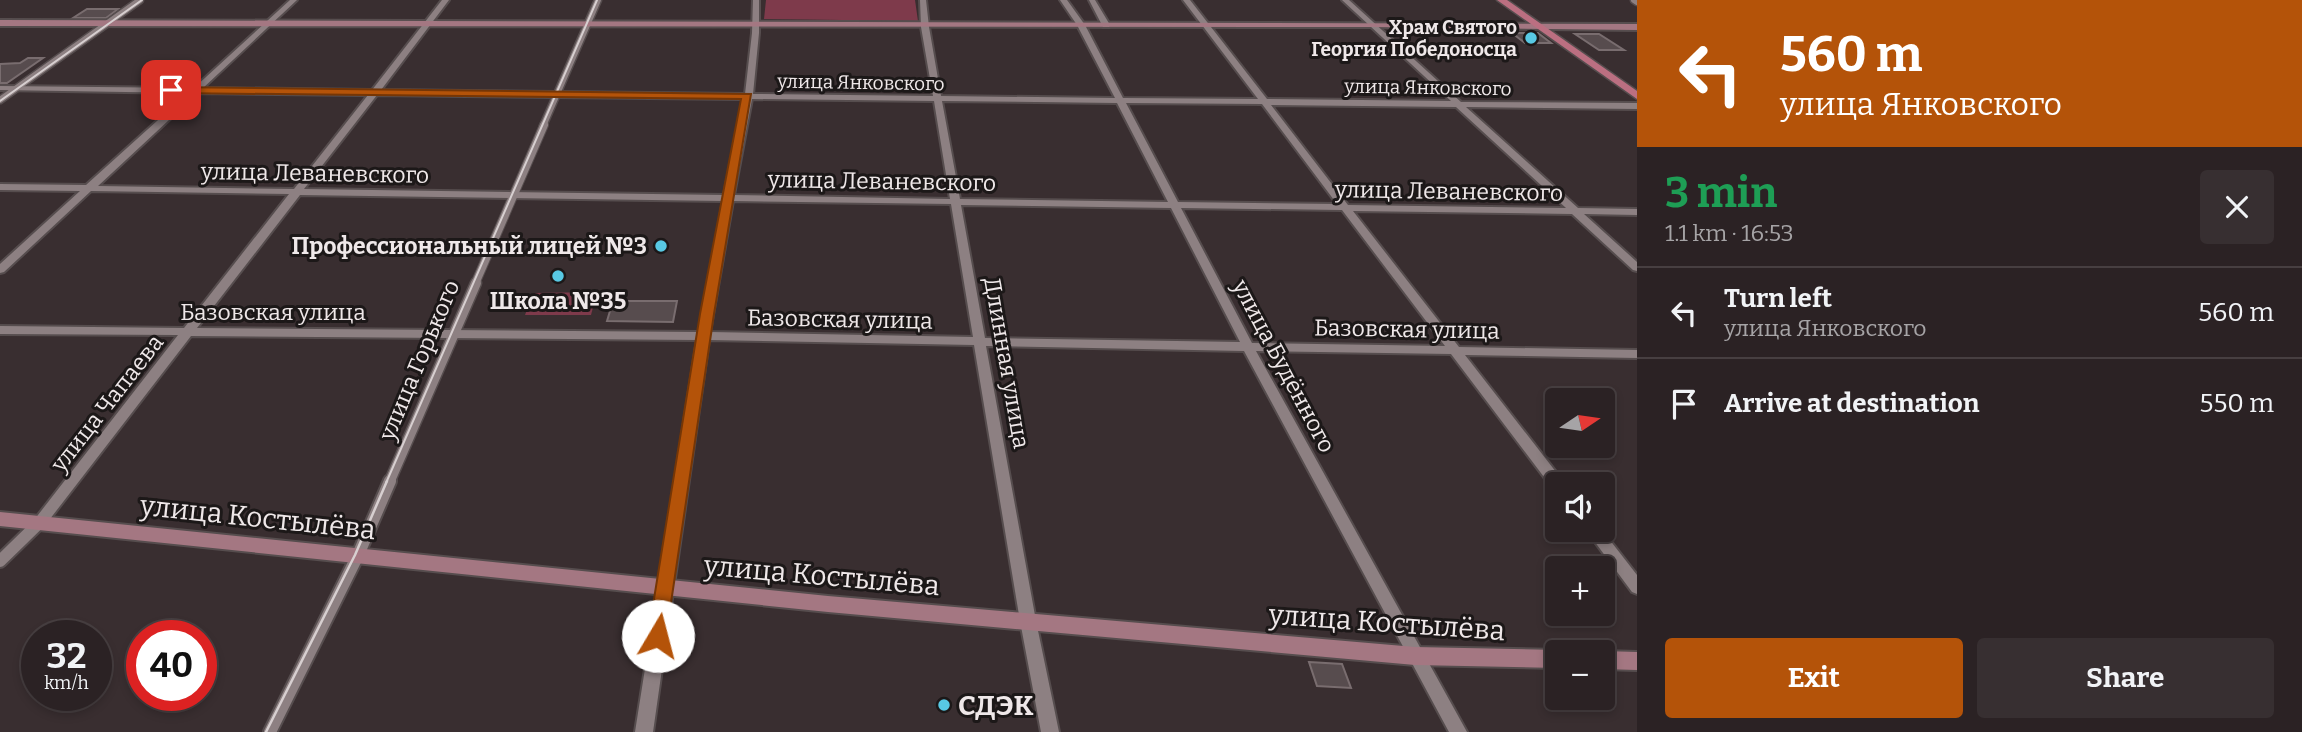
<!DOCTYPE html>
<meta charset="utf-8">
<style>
body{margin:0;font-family:Bitter,serif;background:#372f31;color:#f1f3f6;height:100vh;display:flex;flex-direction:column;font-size:26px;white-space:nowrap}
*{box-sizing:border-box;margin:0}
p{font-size:23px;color:#a6a4a6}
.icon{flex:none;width:38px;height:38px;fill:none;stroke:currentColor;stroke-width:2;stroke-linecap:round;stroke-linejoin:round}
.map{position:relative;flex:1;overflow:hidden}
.details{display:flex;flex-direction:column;background:#2b2224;width:665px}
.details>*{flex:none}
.banner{background:#b45309;color:#fff;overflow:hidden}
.needle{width:46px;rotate:77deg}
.fabs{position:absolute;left:1545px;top:388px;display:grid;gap:14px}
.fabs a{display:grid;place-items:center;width:70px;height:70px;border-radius:7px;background:#2b2224;box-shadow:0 4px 10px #0003,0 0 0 2px #473f41;font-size:35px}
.speed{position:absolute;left:21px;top:620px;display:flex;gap:14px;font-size:35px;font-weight:700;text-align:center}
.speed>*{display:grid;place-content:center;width:91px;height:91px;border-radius:50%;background:#2b2224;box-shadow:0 4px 10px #0003,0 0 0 2px #473f41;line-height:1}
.speed small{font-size:18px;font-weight:400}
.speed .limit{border:10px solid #d22;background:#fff;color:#111}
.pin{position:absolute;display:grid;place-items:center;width:60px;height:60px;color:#fff;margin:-30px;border-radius:14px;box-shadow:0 4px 10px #0006}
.me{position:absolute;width:77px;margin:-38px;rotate:8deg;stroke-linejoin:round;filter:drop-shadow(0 0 5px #0008)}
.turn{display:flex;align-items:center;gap:24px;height:147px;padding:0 28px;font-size:32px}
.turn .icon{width:91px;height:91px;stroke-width:2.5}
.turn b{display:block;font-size:49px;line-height:60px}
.round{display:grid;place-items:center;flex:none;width:74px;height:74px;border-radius:7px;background:#372f31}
.head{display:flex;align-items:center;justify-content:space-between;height:119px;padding:0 28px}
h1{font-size:42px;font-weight:700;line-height:52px;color:#1e9e55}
.button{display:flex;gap:14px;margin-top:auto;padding:14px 28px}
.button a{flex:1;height:80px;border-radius:7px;background:#b45309;color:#fff;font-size:28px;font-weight:700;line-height:80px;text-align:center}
.button a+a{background:#372f31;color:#f1f3f6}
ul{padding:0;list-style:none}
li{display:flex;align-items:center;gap:21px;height:91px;padding:0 28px;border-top:2px solid #473f41}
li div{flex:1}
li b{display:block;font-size:26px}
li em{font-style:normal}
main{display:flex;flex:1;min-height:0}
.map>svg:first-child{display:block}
</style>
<main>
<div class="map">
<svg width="1637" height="732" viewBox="0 0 1637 732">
<rect width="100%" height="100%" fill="#392e30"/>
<path fill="#7e3a4b" d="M766 0H915L918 21 764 19Z
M597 292 591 315H525L533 293Z"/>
<path fill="#574c4e" stroke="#796d6f" stroke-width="2" d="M87 9H118L106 18H73Z
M1512 33H1538L1551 43H1525Z
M1575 34H1599L1624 50H1599Z
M28 58H43L7 83H0V64L20 63Z
M613 301H677L673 322 607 321Z
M1309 662 1342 664 1351 688 1317 686Z"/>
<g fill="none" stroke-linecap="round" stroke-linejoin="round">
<defs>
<path id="minor-far3" d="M1634 0 1637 2
M0 100 140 0
M543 126 598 0"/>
<path id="minor-far2" d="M475 284 544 125"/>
<path id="minor-far1" d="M389 483 476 283"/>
<path id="minor" d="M0 561 38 524
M270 732 358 555 390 481"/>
<path id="tertiary" d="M290 0H297L203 88 372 90 442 0H449L381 90 745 94 752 33 753 0H759V33L753 94 933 96 921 27 920 0H926L929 27 941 96 1115 98 1077 25 1060 0H1067L1085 25 1123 98 1258 99 1183 0H1190L1267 99 1451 101 1342 0H1349L1461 102 1637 103V109L1466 107 1578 208 1637 209V215L1584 214 1637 262V271L1633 270 1572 214 1353 211 1459 347 1637 350V358L1465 355 1563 481 1565 485H1558V490L1553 489 1451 354 1256 351 1467 732H1449L1244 351 986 346 1036 621 1059 732H1041L1020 621 974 345 709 340 653 732H635L697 340 191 336 43 528 38 530 33 528 31 524 178 335 0 334V326L184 328 289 194 91 191 4 272 0 273V264L80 191 0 190V184L86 185 188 93 0 90V86L194 88ZM198 93 368 95 294 189 98 186ZM377 95 744 99 724 195 304 189ZM752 99 934 101 950 199 734 195ZM942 101 1117 103 1168 202 960 199ZM1126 103 1262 104 1337 204 1178 202ZM1271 105 1456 107 1566 208 1348 205ZM300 195 723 201 699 332 197 328ZM733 201 951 204 973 337 710 332ZM961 205 1171 208 1240 342 985 338ZM1181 208 1342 210 1445 346 1252 343Z
M1089 0H1095L1110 25 1109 27H1103Z
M1586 530H1602L1637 575V594L1632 592Z"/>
<path id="secondary" d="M0 20 1637 24V30L1369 27 0 26Z
M0 512 828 596 1415 647 1558 650 1564 653H1558V668L1415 665 828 612 0 526Z
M1603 651 1637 652V670L1603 669V653H1599Z"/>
<path id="primary" d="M1497 0H1507L1637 91V99Z"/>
</defs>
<use href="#minor-far3" stroke="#564d4e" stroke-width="9"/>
<use href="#minor-far2" stroke="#564d4e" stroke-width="10"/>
<use href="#minor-far1" stroke="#564d4e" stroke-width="13"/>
<use href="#minor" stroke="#564d4e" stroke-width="16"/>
<use href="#tertiary" stroke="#564d4e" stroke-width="4"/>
<use href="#secondary" stroke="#564d4e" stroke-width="4"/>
<use href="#primary" stroke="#564d4e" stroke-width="3"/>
<use href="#minor-far3" stroke="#8d8082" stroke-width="6"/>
<use href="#minor-far2" stroke="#8d8082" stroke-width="8"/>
<use href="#minor-far1" stroke="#8d8082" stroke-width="10"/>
<use href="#minor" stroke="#8d8082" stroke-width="12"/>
<use href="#tertiary" fill="#8d8082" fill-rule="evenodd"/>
<use href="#secondary" fill="#a47782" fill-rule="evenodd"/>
<use href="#primary" fill="#bb6f81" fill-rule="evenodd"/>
<path stroke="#d7cfd0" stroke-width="2" d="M0 101 142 0
M386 483 597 0"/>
<path stroke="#d7cfd0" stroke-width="2.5" d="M266 732 355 555 387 481"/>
</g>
<path fill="#b45309" stroke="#753606" stroke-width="2" d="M168 87 751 94 714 314 665 643 658 646 651 643 648 636 700 314 741 99 171 93 168 92Z"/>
<g fill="#58c9e4" stroke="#1c1818" stroke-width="2.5">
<circle cx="1531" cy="38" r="7"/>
<circle cx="661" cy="246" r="7"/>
<circle cx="558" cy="276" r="7"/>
<circle cx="944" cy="705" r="7"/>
</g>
<g text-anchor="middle" stroke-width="6" stroke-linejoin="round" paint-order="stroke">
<g font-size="19" font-weight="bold" fill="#efe8e9" stroke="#1c1818" text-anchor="end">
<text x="1517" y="34">Храм Святого<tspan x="1517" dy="22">Георгия Победоносца</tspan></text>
</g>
<g font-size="19" fill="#efe8e9" stroke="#1c1818">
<text transform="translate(861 82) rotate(1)" y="7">улица Янковского</text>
<text transform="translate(1428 87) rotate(1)" y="7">улица Янковского</text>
</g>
<g font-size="23" fill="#efe8e9" stroke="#1c1818">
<text transform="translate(315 173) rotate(1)" y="8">улица Леваневского</text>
<text transform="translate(882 181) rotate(1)" y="8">улица Леваневского</text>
<text transform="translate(1449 191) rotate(1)" y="8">улица Леваневского</text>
<text x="273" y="320">Базовская улица</text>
<text transform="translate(840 319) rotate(1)" y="8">Базовская улица</text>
<text transform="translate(1407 329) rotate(1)" y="8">Базовская улица</text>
<text transform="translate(419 360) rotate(-67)" y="8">улица Горького</text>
<text transform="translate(1007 363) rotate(80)" y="8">Длинная улица</text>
<text transform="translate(1284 366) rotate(62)" y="8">улица Будённого</text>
<text transform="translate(107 403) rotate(-52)" y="8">улица Чапаева</text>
</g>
<g font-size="23" font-weight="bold" fill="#efe8e9" stroke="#1c1818" text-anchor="end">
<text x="647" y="254">Профессиональный лицей №3</text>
<text x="558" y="309" text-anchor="middle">Школа №35</text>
</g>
<g font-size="28" fill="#efe8e9" stroke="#1c1818">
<text transform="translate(258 517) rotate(6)" y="10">улица Костылёва</text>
<text transform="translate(822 575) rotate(5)" y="10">улица Костылёва</text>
<text transform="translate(1387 622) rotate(4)" y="10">улица Костылёва</text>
</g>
<g font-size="28" font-weight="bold" fill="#efe8e9" stroke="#1c1818" text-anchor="start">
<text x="958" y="715">СДЭК</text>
</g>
</g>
</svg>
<div class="fabs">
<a><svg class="needle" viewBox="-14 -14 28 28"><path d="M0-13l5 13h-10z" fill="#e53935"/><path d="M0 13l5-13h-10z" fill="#a6a4a6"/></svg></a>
<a><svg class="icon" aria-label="sound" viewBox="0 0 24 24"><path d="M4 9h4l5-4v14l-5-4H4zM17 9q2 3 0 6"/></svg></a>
<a>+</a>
<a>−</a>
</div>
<div class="speed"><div>32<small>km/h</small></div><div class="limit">40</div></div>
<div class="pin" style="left:171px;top:90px;background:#d93025"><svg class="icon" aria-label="arrive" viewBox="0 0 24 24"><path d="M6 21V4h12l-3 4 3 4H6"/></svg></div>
<svg class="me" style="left:658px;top:636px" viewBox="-20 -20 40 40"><circle r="19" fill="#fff"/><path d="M0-13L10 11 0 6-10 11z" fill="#b45309"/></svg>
</div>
<section class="details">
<div class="banner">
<div class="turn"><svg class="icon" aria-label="left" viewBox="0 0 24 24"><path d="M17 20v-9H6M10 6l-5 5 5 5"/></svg><div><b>560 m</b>улица Янковского</div></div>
</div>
<div class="head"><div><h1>3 min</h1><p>1.1 km · 16:53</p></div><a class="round"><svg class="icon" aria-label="close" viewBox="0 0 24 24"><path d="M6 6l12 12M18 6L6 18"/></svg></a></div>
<ul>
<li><svg class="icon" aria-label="left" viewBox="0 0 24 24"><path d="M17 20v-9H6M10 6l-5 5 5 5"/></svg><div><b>Turn left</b><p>улица Янковского</p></div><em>560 m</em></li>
<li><svg class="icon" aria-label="arrive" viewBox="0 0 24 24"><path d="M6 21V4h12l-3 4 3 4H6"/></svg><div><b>Arrive at destination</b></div><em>550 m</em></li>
</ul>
<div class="button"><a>Exit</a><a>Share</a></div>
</section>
</main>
